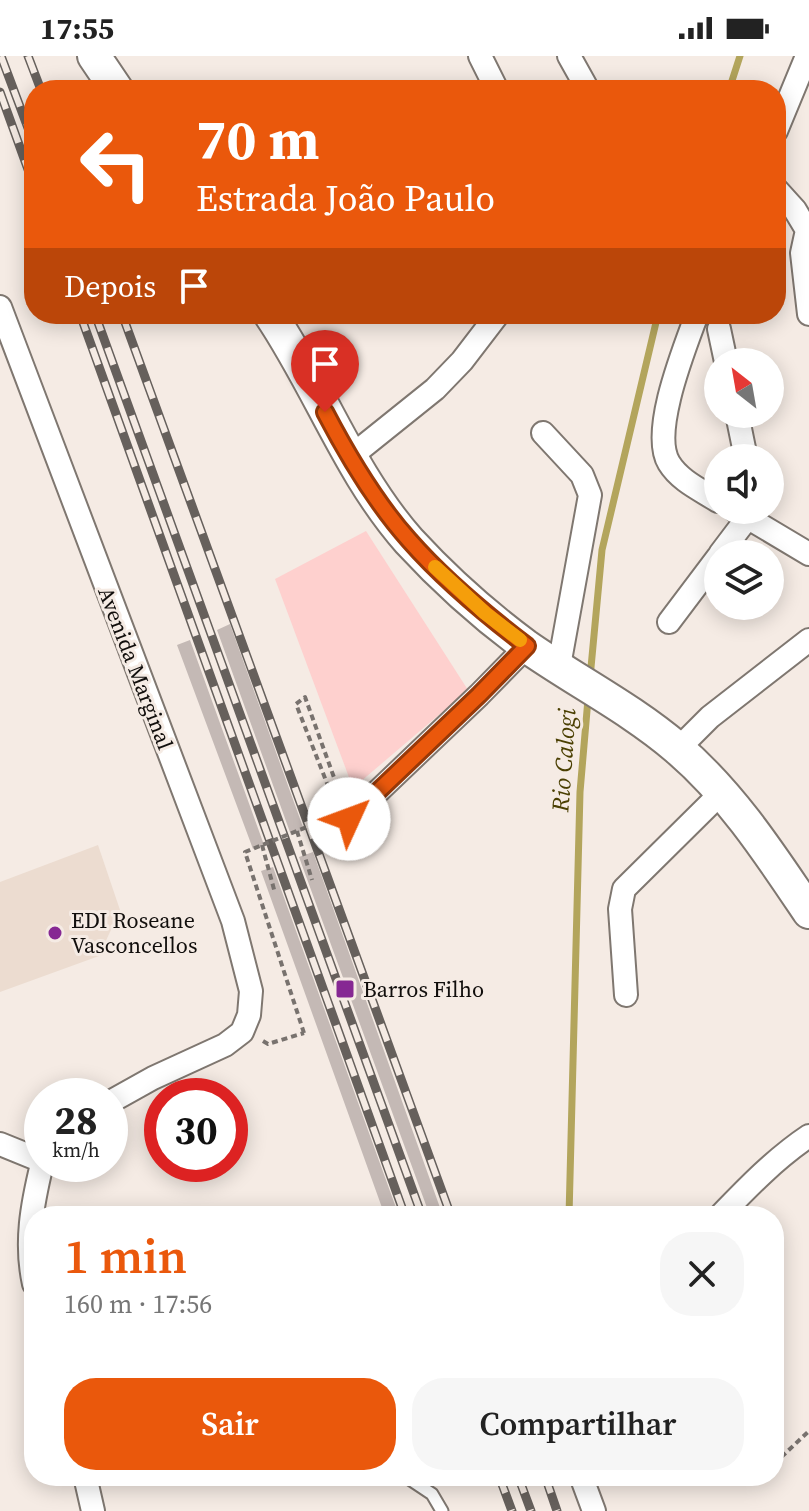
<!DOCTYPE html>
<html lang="pt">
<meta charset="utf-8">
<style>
body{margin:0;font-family:"Source Serif 4",serif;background:#f6f6f6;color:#222;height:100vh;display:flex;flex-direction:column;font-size:30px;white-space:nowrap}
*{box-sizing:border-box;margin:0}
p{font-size:26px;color:#767676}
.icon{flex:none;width:44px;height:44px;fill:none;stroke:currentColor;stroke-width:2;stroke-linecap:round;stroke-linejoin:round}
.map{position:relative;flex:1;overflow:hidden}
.details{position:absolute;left:24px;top:1150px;width:760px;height:280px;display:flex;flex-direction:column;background:#fff;border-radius:32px;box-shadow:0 4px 20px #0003}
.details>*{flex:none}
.banner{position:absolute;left:24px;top:24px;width:762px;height:244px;border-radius:32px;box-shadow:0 4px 20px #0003;background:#ea580c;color:#fff;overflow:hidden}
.needle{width:52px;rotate:329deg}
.fabs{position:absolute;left:704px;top:292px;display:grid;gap:16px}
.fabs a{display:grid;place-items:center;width:80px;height:80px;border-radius:50%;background:#fff;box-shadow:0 4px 20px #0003;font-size:40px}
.speed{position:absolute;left:24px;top:1022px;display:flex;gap:16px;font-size:40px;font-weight:700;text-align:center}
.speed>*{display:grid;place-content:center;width:104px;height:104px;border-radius:50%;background:#fff;box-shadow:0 4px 20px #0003;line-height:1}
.speed small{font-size:20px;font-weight:400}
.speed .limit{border:12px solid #d22;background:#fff;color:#111}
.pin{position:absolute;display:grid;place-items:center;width:68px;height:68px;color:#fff;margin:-82px -34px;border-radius:50% 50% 50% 0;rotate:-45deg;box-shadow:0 0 8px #0007}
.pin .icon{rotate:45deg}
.me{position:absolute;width:88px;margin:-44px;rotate:47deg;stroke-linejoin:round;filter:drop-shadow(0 0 6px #0008)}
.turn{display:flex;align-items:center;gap:28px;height:168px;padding:0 40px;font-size:36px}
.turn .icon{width:104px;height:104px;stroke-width:2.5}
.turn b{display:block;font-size:56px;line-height:68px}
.then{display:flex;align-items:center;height:76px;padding:0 40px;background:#0003;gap:16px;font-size:30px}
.round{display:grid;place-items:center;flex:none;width:84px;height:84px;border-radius:32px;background:#f6f6f6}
.head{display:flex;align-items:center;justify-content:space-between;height:136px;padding:0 40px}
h1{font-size:48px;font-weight:600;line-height:60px;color:#ea580c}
.primary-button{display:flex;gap:16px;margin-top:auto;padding:16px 40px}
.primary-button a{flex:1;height:92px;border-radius:32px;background:#ea580c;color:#fff;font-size:32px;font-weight:600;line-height:92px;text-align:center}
.primary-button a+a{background:#f6f6f6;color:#222}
.status{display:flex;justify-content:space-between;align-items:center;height:56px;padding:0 40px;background:#fff;direction:ltr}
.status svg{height:22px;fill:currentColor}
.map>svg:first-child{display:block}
</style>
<div class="status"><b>17:55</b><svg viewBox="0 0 49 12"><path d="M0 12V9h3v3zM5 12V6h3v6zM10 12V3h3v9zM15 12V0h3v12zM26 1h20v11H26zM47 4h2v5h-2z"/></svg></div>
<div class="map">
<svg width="809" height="1455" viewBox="0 0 809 1455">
<rect width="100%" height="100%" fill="#f5ebe4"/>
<path fill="#ecdcd0" d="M98 789 120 854 99 900 0 936V826Z"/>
<path fill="#fed0ce" d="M366 475 468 634 353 732 275 523Z"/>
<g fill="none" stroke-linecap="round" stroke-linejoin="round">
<path stroke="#b3a55c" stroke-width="7" d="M729 34 740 0
M590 622 602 494 658 258
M569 1160 580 736 588 643"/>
</g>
<path fill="#c4b9b5" d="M230 568 304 774 291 779 217 574Z
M190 584 264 789 253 793 177 589Z
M313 796 443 1160H430L299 801Z
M273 811 399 1160H385L261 815Z"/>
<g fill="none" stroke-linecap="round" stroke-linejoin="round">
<defs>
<path id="service" d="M405 1420 432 1438 442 1455"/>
<path id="minor" d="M480 0 497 34
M569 0 588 34
M776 75 807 0
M776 133 795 154 807 174 802 197 809 258
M0 251 233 865 251 935 249 959 242 976 225 989 153 1022 110 1046
M697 258C685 291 650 376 669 407 680 425 701 434 718 445
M719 273 726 306
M737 358 746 402
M543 377 582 419 590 439 559 610
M349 402 435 333 462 305 498 258
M735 454 809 498
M720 498 748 461 749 454
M669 566 718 501
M678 693 710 661 809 584
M349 763 479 639 527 590
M626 939 620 853 624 833 721 737
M0 1088 42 1105
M720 1160C748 1131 776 1102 809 1080
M34 1228C25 1187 32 1149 42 1108
M85 1420 93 1455
M581 1420 594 1455"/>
<path id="secondary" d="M94 0 117 34
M270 258C320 332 349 417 409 485 444 523 484 559 526 590 576 625 630 652 677 692 731 738 770 798 809 856"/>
</defs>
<use href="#service" stroke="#7f7770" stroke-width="15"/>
<use href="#minor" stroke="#7f7770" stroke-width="26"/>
<use href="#secondary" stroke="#7f7770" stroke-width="36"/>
<path stroke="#78726e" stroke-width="4" stroke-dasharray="6 4" stroke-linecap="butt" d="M297 775 312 824
M262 789 275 837
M263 985 268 988 304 977
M774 1408 809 1375
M749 1420 753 1428 761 1420"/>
<use href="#service" stroke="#fff" stroke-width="11"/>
<use href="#minor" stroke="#fff" stroke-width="22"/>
<use href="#secondary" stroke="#fff" stroke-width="32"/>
<defs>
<path id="rail" d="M1 0 34 88
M28 0 41 34
M0 36 34 130
M80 258 405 1160
M95 258 422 1160
M122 258 451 1160
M499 1420 512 1455
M518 1420 531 1455
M545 1420 557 1455"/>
</defs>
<use href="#rail" stroke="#66605c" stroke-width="9"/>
<use href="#rail" stroke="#f5ebe4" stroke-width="6" stroke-dasharray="18" stroke-linecap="butt"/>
<path stroke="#78726e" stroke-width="4" stroke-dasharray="6 4" stroke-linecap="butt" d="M304 977 245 796 339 758 296 648 305 641 349 763"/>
</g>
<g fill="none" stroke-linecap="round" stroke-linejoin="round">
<defs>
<path id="route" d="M325 356C349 402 375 446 409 484 444 524 485 558 527 590L479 639 349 763"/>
</defs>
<use href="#route" stroke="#983908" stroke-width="20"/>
<use href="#route" stroke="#ea580c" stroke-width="14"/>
<path stroke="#f59e0b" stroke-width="14" d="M435 511 485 557 520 584"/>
</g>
<g fill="#862893" stroke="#f5ebe4" stroke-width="3">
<circle cx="55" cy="877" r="8"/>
<rect x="335" y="923" width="20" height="20" rx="4"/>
</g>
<g text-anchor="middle" stroke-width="6" stroke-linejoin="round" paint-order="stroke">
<g font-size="22" fill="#110e0c" stroke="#f5ebe4">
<text transform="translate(136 612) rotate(69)" y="8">Avenida Marginal</text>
</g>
<g font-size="22" fill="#110e0c" stroke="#f5ebe4" text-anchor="start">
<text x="71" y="872">EDI Roseane<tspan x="71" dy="25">Vasconcellos</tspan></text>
<text x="363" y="941">Barros Filho</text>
</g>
<g font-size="24" font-style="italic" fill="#4a3f02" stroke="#f5ebe4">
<text transform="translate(564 704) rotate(-86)" y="8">Rio Calogi</text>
</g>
</g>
</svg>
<div class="fabs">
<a><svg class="needle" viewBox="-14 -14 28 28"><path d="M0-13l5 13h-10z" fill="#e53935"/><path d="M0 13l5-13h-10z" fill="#767676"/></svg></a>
<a><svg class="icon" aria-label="sound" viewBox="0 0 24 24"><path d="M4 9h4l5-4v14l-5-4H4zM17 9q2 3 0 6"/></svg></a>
<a><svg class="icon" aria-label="layers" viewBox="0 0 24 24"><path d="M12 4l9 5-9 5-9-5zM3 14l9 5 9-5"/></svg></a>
</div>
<div class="speed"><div>28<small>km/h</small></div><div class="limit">30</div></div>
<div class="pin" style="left:325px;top:356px;background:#d93025"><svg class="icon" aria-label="arrive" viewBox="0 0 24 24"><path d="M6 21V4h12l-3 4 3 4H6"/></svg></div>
<svg class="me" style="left:349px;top:763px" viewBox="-20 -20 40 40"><circle r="19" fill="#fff"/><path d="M0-13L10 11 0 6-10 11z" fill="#ea580c"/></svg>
<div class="banner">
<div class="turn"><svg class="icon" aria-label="left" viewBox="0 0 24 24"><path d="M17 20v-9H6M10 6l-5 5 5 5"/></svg><div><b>70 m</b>Estrada João Paulo</div></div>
<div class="then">Depois<svg class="icon" aria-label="arrive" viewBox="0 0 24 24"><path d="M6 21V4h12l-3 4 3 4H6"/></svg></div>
</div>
<section class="details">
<div class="head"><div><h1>1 min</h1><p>160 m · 17:56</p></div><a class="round"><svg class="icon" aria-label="close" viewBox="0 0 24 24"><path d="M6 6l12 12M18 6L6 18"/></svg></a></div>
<div class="primary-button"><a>Sair</a><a>Compartilhar</a></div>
</section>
</div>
